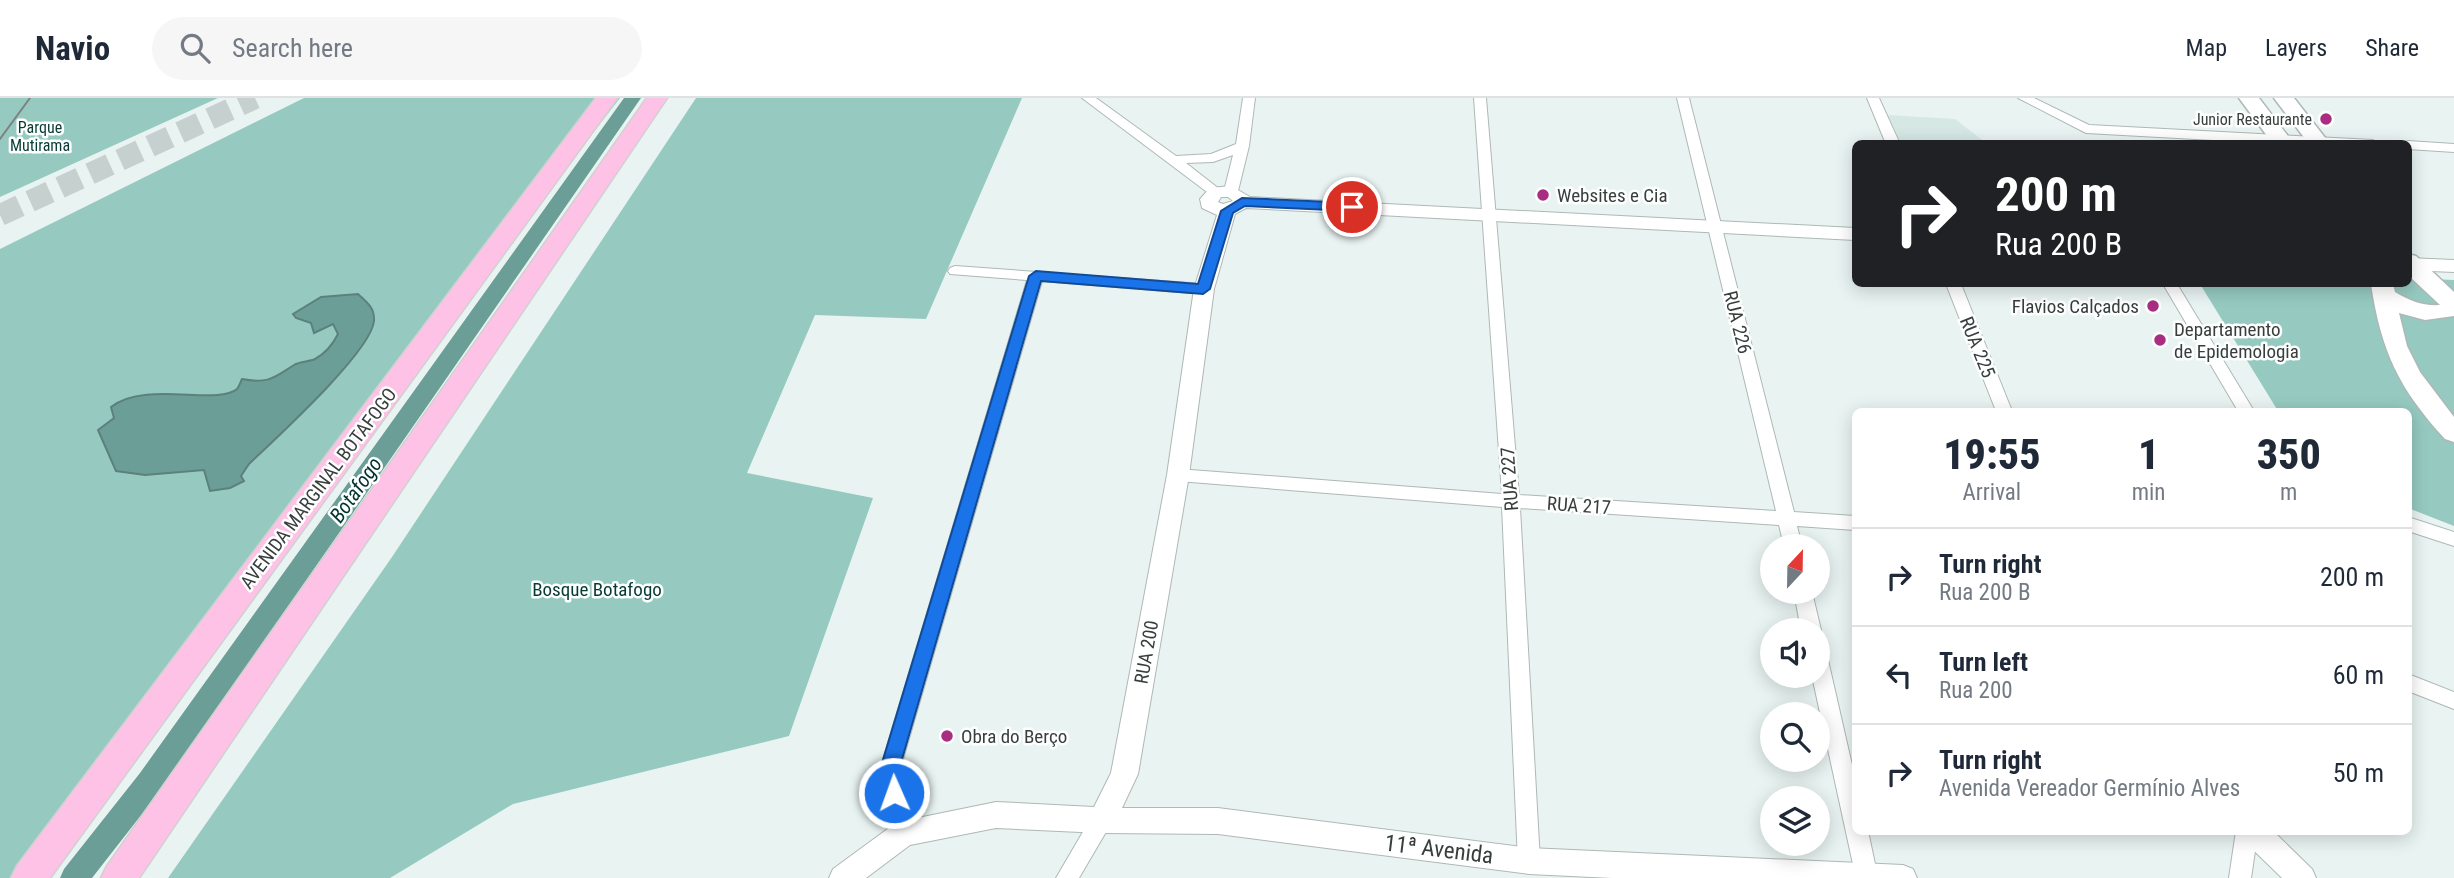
<!DOCTYPE html>
<meta charset="utf-8">
<style>
body{margin:0;font-family:"Roboto Condensed",sans-serif;background:#f6f6f7;color:#1f2937;height:100vh;display:flex;flex-direction:column;font-size:26px;white-space:nowrap}
*{box-sizing:border-box;margin:0}
p{font-size:23px;color:#747a83}
.icon{flex:none;width:38px;height:38px;fill:none;stroke:currentColor;stroke-width:2;stroke-linecap:round;stroke-linejoin:round}
.map{position:relative;flex:1;overflow:hidden}
.drawer{position:absolute;left:1852px;top:310px;width:560px;height:427px;display:flex;flex-direction:column;background:#fff;border-radius:10px;box-shadow:0 4px 18px #0003}
.drawer>*{flex:none}
.banner{position:absolute;left:1852px;top:42px;width:560px;height:147px;border-radius:10px;box-shadow:0 4px 18px #0003;background:#202124;color:#fff;overflow:hidden}
.needle{width:46px;rotate:22deg}
.fabs{position:absolute;left:1760px;top:436px;display:grid;gap:14px}
.fabs a{display:grid;place-items:center;width:70px;height:70px;border-radius:50%;background:#fff;box-shadow:0 4px 18px #0003;font-size:35px}
.pin{position:absolute;display:grid;place-items:center;width:60px;height:60px;color:#fff;margin:-30px;border:4px solid #fff;border-radius:50%;box-shadow:0 2px 7px #0007}
.me{position:absolute;width:77px;margin:-38px;rotate:358deg;stroke-linejoin:round;filter:drop-shadow(0 0 5px #0008)}
.turn{display:flex;align-items:center;gap:24px;height:147px;padding:0 28px;font-size:32px}
.turn .icon{width:91px;height:91px;stroke-width:2.5}
.turn b{display:block;font-size:49px;line-height:60px}
.eta{display:flex;justify-content:space-evenly;align-items:center;height:119px;text-align:center}
.eta b{font-size:42px;font-weight:800;line-height:49px}
ul{padding:0;list-style:none}
li{display:flex;align-items:center;gap:21px;height:98px;padding:0 28px;border-top:2px solid #e0e1e3}
li div{flex:1}
li b{display:block;font-size:26px}
li em{font-style:normal}
header{display:flex;align-items:center;gap:42px;box-sizing:border-box;height:98px;padding:0 35px;background:#fff;border-bottom:2px solid #e0e1e3}
header strong{font-size:33px}
nav{display:flex;gap:38px;margin-inline-start:auto;font-size:24px}
.search{width:490px;height:63px;background:#f6f6f7;display:flex;align-items:center;gap:18px;box-sizing:border-box;padding:0 24px;border-radius:38px;color:#747a83;font-size:26px}
.map>svg:first-child{display:block}
</style>
<header>
<strong>Navio</strong>
<div class="search"><svg class="icon" aria-label="search" viewBox="0 0 24 24"><circle cx="10" cy="10" r="6"/><path d="M15 15l6 6"/></svg>Search here</div>
<nav><a>Map</a><a>Layers</a><a>Share</a></nav>
</header>
<div class="map">
<svg width="2454" height="780" viewBox="0 0 2454 780">
<rect width="100%" height="100%" fill="#e9f4f2"/>
<path fill="#d5e8e4" d="M1888 17 1955 21 1986 45H1901Z"/>
<path fill="#96cac1" d="M0 0H218L0 99Z
M304 0H620L12 780H0V151Z
M696 0H1022L926 221 815 217 747 375 873 400 789 638 513 706 390 780H168L392 459Z
M2408 180 2454 182V428L2408 410V313H2278L2200 186H2408Z"/>
<path fill="#6b9e96" stroke="#5c817b" stroke-width="2" d="M358 196C367 204 375 210 374 223 371 254 275 341 249 366L241 378 244 383 230 390 210 393 204 372 145 377 116 373 98 332 114 320 111 309C145 282 217 308 237 291 239 289 240 285 242 281 269 286 273 280 294 267 300 263 309 264 315 261 326 255 333 246 338 236L333 226 314 235 311 225 296 220 293 216 321 199Z"/>
<g fill="none" stroke-linecap="round" stroke-linejoin="round">
<path fill="#6b9e96" fill-rule="evenodd" d="M624 0H641L160 693 92 780H60L64 771 140 675Z"/>
<path stroke="#c6d0ce" stroke-width="22" stroke-dasharray="22 11" stroke-linecap="butt" d="M0 117 255 0"/>
<defs>
<path id="minor" d="M1082 0H1096L1176 58 1211 56 1236 46 1243 0H1255L1249 48 1238 93 1231 97 1224 93 1233 57 1213 64 1186 65 1223 94 1221 97H1211Z
M1474 0H1486L1519 397 1776 413 1677 0H1689L1794 414 1855 418V432L1797 428 1802 448H1784L1779 427 1520 410 1540 763 1537 770 1529 773 1521 770 1518 763 1502 409 1178 383 1172 382 1169 377 1172 372 1178 371 1502 396Z
M1867 0H1879L1900 46H1886Z
M2018 0H2034L2089 27 2373 42 2379 46H2286L2086 35Z
M2408 43 2454 46V54L2408 51V46H2402Z
M955 168 1204 186 1212 191 1204 196 1042 183 899 675 914 736 911 743 903 746 895 743 892 736 879 675 1027 182 950 176 948 173 950 170Z
M1946 186H1961L2012 313H1996Z
M2163 186H2177L2254 313H2238Z
M2408 419 2454 434V448L2408 433Z
M1794 494H1812L1821 532 1818 537V532H1801Z
M1818 554 1825 556 1828 562 1855 680V733H1868L1878 780H1856L1812 578H1818Z
M2408 576 2454 594V611L2408 593Z
M1102 712 1110 715 1113 722 1079 780H1056L1094 715Z
M2236 733H2258L2251 780H2229Z"/>
<path id="tertiary" d="M1231 88 1250 99 1855 130V142L1246 110 1235 116 1214 191 1189 377 1138 676 1122 710H1218L1529 750 1903 767 1913 771 1917 780H1612L1529 776 1218 736 1102 735 996 730 910 747 866 780H829L833 771 893 727 903 723 996 704 1094 709 1111 675 1167 377 1194 191 1217 117 1202 110 1200 101 1210 90ZM1221 99H1228L1233 103 1223 106 1218 104Z
M2408 160 2454 162V174L2408 172Z
M2239 733H2273L2312 771 2316 780H2282L2243 742Z"/>
<path id="secondary" d="M2239 0H2259L2294 46H2273Z
M2274 0H2294L2330 46H2309Z
M2408 156 2416 158 2454 194V218L2425 222 2399 215 2407 248 2420 274 2454 319V344L2445 341C2399 291 2381 253 2371 186H2393L2395 194C2410 203 2423 208 2440 207L2408 177Z"/>
<path id="primary" d="M596 0H617L50 780H11L17 768Z
M647 0H667L139 780H101L107 768Z"/>
</defs>
<use href="#minor" stroke="#aeb8b6" stroke-width="2"/>
<use href="#tertiary" stroke="#aeb8b6" stroke-width="2"/>
<use href="#secondary" stroke="#aeb8b6" stroke-width="3"/>
<use href="#primary" stroke="#cfd1d0" stroke-width="3"/>
<use href="#minor" fill="#fff" fill-rule="evenodd"/>
<use href="#tertiary" fill="#fff" fill-rule="evenodd"/>
<use href="#secondary" fill="#fff" fill-rule="evenodd"/>
<use href="#primary" fill="#fec2e6" fill-rule="evenodd"/>
<path stroke="#7c8382" stroke-width="2" d="M0 41 30 0"/>
</g>
<path fill="#1a73e8" stroke="#114b97" stroke-width="2" d="M1242 100 1352 105 1358 109 1352 113 1245 108 1233 115 1210 191 1203 196 1041 183 898 675 903 695 900 701 894 704 887 701 879 675 1029 178 1036 173 1198 186 1221 113Z"/>
<g fill="#a92e81" stroke="#fdffff" stroke-width="2.5">
<circle cx="2326" cy="21" r="7"/>
<circle cx="1543" cy="97" r="7"/>
<circle cx="2153" cy="208" r="7"/>
<circle cx="2160" cy="242" r="7"/>
<circle cx="947" cy="638" r="7"/>
</g>
<g text-anchor="middle" stroke-width="5" stroke-linejoin="round" paint-order="stroke">
<g font-size="16" fill="#393e3d" stroke="#fdffff" text-anchor="end">
<text x="2312" y="27">Junior Restaurante</text>
</g>
<g font-size="16" fill="#073a34" stroke="#fdffff">
<text x="40" y="35">Parque<tspan x="40" dy="18">Mutirama</tspan></text>
</g>
<g font-size="19" fill="#393e3d" stroke="#fdffff" text-anchor="start">
<text x="1557" y="104">Websites e Cia</text>
<text x="2139" y="215" text-anchor="end">Flavios Calçados</text>
<text x="2174" y="238">Departamento<tspan x="2174" dy="22">de Epidemologia</tspan></text>
<text x="961" y="645">Obra do Berço</text>
</g>
<g font-size="19" fill="#393e3d" stroke="#fdffff">
<text transform="translate(1738 224) rotate(76)" y="7">RUA 226</text>
<text transform="translate(1978 249) rotate(68)" y="7">RUA 225</text>
<text transform="translate(1509 381) rotate(-94)" y="7">RUA 227</text>
<text transform="translate(318 390) rotate(-53)" y="7">AVENIDA MARGINAL BOTAFOGO</text>
<text transform="translate(1579 407) rotate(4)" y="7">RUA 217</text>
<text transform="translate(1146 554) rotate(-80)" y="7">RUA 200</text>
</g>
<g font-size="19" fill="#073a34" stroke="#fdffff">
<text x="597" y="498">Bosque Botafogo</text>
</g>
<g font-size="21" font-style="italic" fill="#00322c" stroke="#fdffff">
<text transform="translate(356 392) rotate(-55)" y="7">Botafogo</text>
</g>
<g font-size="23" fill="#393e3d" stroke="#fdffff">
<text transform="translate(1439 751) rotate(7)" y="8">11ª Avenida</text>
</g>
</g>
</svg>
<div class="fabs">
<a><svg class="needle" viewBox="-14 -14 28 28"><path d="M0-13l5 13h-10z" fill="#e53935"/><path d="M0 13l5-13h-10z" fill="#747a83"/></svg></a>
<a><svg class="icon" aria-label="sound" viewBox="0 0 24 24"><path d="M4 9h4l5-4v14l-5-4H4zM17 9q2 3 0 6"/></svg></a>
<a><svg class="icon" aria-label="search" viewBox="0 0 24 24"><circle cx="10" cy="10" r="6"/><path d="M15 15l6 6"/></svg></a>
<a><svg class="icon" aria-label="layers" viewBox="0 0 24 24"><path d="M12 4l9 5-9 5-9-5zM3 14l9 5 9-5"/></svg></a>
</div>
<div class="pin" style="left:1352px;top:109px;background:#d93025"><svg class="icon" aria-label="arrive" viewBox="0 0 24 24"><path d="M6 21V4h12l-3 4 3 4H6"/></svg></div>
<svg class="me" style="left:894px;top:695px" viewBox="-20 -20 40 40"><circle r="17" fill="#1a73e8" stroke="#fff" stroke-width="3"/><path d="M0-11L8 9 0 5-8 9z" fill="#fff"/></svg>
<div class="banner">
<div class="turn"><svg class="icon" aria-label="right" viewBox="0 0 24 24"><path d="M7 20v-9h11M14 6l5 5-5 5"/></svg><div><b>200 m</b>Rua 200 B</div></div>
</div>
<section class="drawer">
<div class="eta">
<div><b>19:55</b><p>Arrival</p></div>
<div><b>1</b><p>min</p></div>
<div><b>350</b><p>m</p></div>
</div>
<ul>
<li><svg class="icon" aria-label="right" viewBox="0 0 24 24"><path d="M7 20v-9h11M14 6l5 5-5 5"/></svg><div><b>Turn right</b><p>Rua 200 B</p></div><em>200 m</em></li>
<li><svg class="icon" aria-label="left" viewBox="0 0 24 24"><path d="M17 20v-9H6M10 6l-5 5 5 5"/></svg><div><b>Turn left</b><p>Rua 200</p></div><em>60 m</em></li>
<li><svg class="icon" aria-label="right" viewBox="0 0 24 24"><path d="M7 20v-9h11M14 6l5 5-5 5"/></svg><div><b>Turn right</b><p>Avenida Vereador Germínio Alves</p></div><em>50 m</em></li>
</ul>
</section>
</div>
